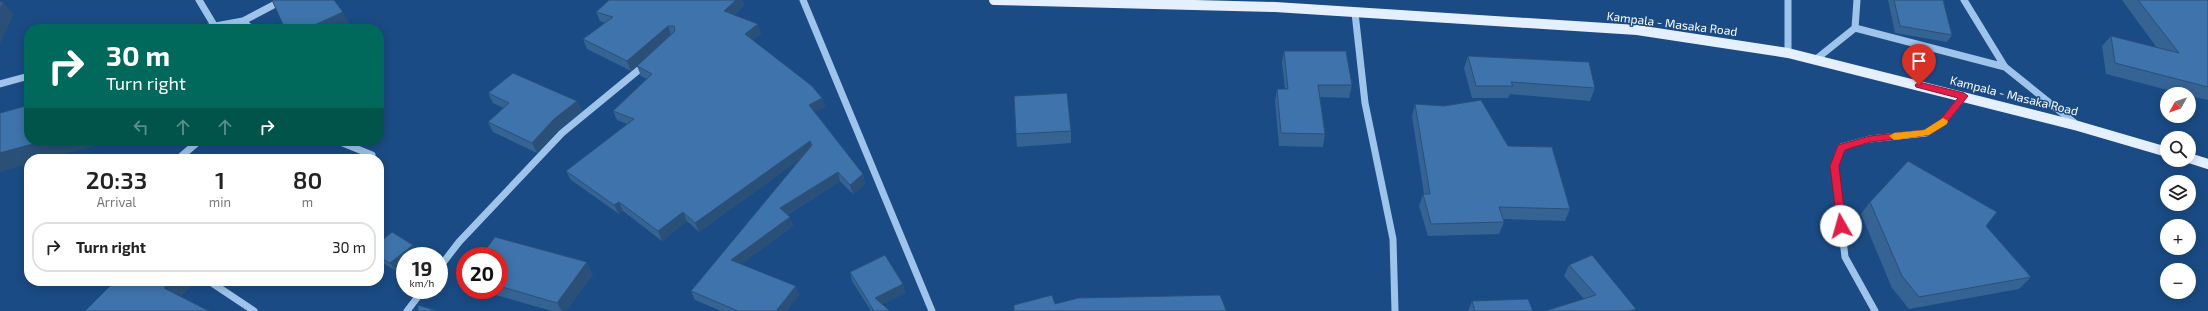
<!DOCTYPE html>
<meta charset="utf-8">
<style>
body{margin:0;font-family:"Exo 2",sans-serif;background:#f6f6f6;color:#222;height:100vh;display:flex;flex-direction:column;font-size:15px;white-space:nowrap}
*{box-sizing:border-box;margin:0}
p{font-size:13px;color:#767676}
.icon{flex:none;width:22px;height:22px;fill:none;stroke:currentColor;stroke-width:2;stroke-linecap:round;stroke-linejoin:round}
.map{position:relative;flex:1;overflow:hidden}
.side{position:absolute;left:24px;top:154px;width:360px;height:132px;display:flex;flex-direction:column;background:#fff;border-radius:16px;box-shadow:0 2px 10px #0003}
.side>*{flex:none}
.guide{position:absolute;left:24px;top:24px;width:360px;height:122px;border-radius:16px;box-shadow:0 2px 10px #0003;background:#00695c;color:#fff;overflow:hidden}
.needle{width:26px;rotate:230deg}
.tools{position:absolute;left:2160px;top:87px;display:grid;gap:8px}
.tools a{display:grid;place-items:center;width:36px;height:36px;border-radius:50%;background:#fff;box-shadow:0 2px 10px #0003;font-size:20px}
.speed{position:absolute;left:396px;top:247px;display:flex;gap:8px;font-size:20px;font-weight:700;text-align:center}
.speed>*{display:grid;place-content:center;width:52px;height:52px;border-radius:50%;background:#fff;box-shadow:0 2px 10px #0003;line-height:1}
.speed small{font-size:10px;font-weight:400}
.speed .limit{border:6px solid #d22;background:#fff;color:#111}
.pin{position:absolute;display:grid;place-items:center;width:34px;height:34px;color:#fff;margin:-41px -17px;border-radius:50% 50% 50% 0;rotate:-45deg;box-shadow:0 0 4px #0007}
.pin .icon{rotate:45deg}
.me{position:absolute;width:44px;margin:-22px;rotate:353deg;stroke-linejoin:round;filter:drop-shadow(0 0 3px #0008)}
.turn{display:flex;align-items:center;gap:14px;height:84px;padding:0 16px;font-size:18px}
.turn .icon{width:52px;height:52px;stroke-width:2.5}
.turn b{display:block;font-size:28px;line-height:34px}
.lanes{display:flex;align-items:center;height:38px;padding:0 16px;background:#0003;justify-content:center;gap:20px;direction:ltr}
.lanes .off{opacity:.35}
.eta{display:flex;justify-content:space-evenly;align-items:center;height:68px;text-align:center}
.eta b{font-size:24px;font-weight:600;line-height:28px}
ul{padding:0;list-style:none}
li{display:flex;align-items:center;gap:12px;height:50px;margin:0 8px 6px;padding:0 8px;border:2px solid #e0e0e0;border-radius:16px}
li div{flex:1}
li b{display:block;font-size:15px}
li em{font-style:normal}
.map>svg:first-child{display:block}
</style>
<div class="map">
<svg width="2208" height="311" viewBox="0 0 2208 311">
<rect width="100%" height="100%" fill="#1a4b84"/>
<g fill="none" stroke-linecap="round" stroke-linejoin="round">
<path stroke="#9fc4eb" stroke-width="7" d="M199 0 214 25
M803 0 932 311
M1788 0V53
M1964 0 2005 67 2076 124
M1355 13 1365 103 1393 239 1395 311
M243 21 251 29
M1855 28 2005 67
M199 29 243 21 283 0
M1815 60 1855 28 1857 0
M0 84 29 76
M338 141 372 155
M178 159 199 141
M439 268 459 242 562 133 646 64
M209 281 254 311
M407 311 423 290
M1875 311 1845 257 1834 166 1841 147 1870 139 1926 133 1942 123 1964 96"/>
<path stroke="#e4efff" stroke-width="10" d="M994 0 1275 7 1637 30 1788 53 2078 126 2167 152
M2189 158 2208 164"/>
</g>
<path fill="#356393" d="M609 0H742L744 5 734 15 761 34 752 40 822 98 825 107 815 112 863 174 865 184 853 194 840 181 787 215 793 226 741 264 799 295 786 311H721L695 300 691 291 800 159 699 232 687 221 662 241 623 211 619 214 571 180 566 171 627 124 617 120 613 111 647 79 641 76 637 66 658 47 631 71 587 49 583 39 605 23 600 21 596 12Z
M1888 0H1943L1952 35 1947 42 1895 33Z
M2122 0H2208V100L2189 96V94H2183L2106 74 2102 46 2111 36 2157 48Z
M1284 51 1352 85 1349 98 1320 97 1325 134 1323 147 1279 146 1275 101 1277 89H1285L1282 63Z
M1468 56 1595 88 1590 101 1510 94 1508 98H1472L1464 68Z
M488 93 577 101 582 111 559 129 537 153 493 132 488 122 504 108 493 103Z
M1415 104 1508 146 1570 209 1565 221 1503 219 1504 222 1499 234 1428 236 1419 206 1423 194H1424L1412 116Z
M1071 131V143L1017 147 1016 134Z
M1870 202 1986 226 2031 277 2019 289 1909 309 1892 288 1861 214Z
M379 243 418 252 405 256V262L395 270 379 261Z
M499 256 593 274 566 311H552L478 290H499Z
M1569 265 1635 311 1584 299 1564 276Z
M850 272 903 284 905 293 882 304 890 311H871L852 281Z
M1472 301 1533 311H1468Z"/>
<path fill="#2b5078" d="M736 0H742L744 5 727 21 724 11Z
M3 2 14 14 0 44V8Z
M343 12 350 24 340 29H306Z
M758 24 761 34 747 43 745 34Z
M668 26 671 35 631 71 627 61Z
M822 98 825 107 812 114 809 105Z
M577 101 582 111 559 129 537 153 532 143 554 119Z
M43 141H96L95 146 47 159H29V164L0 172V153Z
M810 141 812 151 699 232 695 223Z
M838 172 840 181 783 217 780 208Z
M863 174 865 184 853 194 850 185Z
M619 202 623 211 619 214 614 205Z
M683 212 687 221 662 241 658 231Z
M790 217 793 226 735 269 731 260Z
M413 245 418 252 413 256H405V262L395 270 390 263Z
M587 262 593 274 566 311H562L557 303Z
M171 281H189L192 285 177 301 164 288Z
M903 284 905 293 877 307 875 298Z
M796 286 799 295 786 311H776Z
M1636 309 1635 311H1629Z"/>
<path fill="#3e73ab" stroke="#2b5078" d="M272 0H334L343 12 306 29H285Z
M609 0H736L724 11 758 24 745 34 812 86 822 98 809 105 863 174 850 185 838 172 780 208 790 217 731 260 796 286 776 311H738L691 291 812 145 810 141 695 223 683 212 658 231 619 202 614 205 566 171 634 119 613 111 652 74 637 66 675 31 674 26H668L627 61 583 39 613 17 596 12Z
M1894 0H1943L1952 35 1900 26Z
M2138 0H2208V87L2115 63 2111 36 2179 53Z
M0 2H3L0 8Z
M1284 51H1346L1352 85H1318L1325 134 1281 133 1277 89H1288Z
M1468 56 1589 62 1595 88 1511 82 1513 86H1476Z
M513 73 577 101 554 119 532 143 488 122 509 103 488 93Z
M1067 93 1071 131 1016 134 1014 96Z
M1481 100 1508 146 1552 147 1570 209 1499 207 1504 222 1431 224 1423 194H1430L1415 104 1444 106Z
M29 105V141H43L0 153V113Z
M1908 161 1997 212 1986 226 2031 277 1919 297 1902 276 1870 202Z
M392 232 413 245 390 263 379 257V243Z
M495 237 587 262 557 303 499 286V256H481Z
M885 255 903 284 875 298 890 311H874L850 272Z
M1592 255 1636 309 1629 311H1545L1596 295 1569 265Z
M115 281H171L164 288 209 311H85Z
M1052 295 1055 304 1078 298 1220 295 1225 307 1226 311H1014V305Z
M1528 299 1533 311H1475L1472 301Z
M418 305 437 311H418Z"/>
<path fill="#e11d48" stroke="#92132f" d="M1919 82 1964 93 1968 96 1945 125 1929 135 1870 142 1845 150 1839 166 1846 226 1841 230 1838 229 1830 166 1838 145 1870 136 1924 130 1939 121 1958 98 1916 87 1915 85Z"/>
<path fill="#f59e0b" d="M1943 118 1948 121 1947 124 1929 135 1894 140 1889 136 1894 133 1924 130Z"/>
<g text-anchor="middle" stroke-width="3" stroke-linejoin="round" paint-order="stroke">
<g font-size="12" fill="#fff" stroke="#1a4b84">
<text transform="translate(1672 24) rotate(7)" y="4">Kampala - Masaka Road</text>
<text transform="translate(2014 96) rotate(14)" y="4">Kampala - Masaka Road</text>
</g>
</g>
</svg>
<div class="tools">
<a><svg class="needle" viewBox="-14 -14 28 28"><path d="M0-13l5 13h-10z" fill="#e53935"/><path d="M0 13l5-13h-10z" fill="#767676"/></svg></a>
<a><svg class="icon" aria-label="search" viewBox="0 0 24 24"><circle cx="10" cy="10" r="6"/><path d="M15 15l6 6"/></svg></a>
<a><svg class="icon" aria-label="layers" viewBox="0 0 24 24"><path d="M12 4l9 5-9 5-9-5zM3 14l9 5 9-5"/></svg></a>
<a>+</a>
<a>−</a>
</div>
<div class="speed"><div>19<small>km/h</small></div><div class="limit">20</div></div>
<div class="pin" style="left:1919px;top:85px;background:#d93025"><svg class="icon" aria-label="arrive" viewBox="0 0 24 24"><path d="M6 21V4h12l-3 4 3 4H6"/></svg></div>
<svg class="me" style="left:1841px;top:226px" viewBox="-20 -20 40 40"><circle r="19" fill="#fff"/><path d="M0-13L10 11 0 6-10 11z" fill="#e11d48"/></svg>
<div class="guide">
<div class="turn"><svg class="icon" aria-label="right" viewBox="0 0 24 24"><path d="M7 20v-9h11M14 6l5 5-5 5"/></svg><div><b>30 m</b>Turn right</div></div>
<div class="lanes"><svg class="icon off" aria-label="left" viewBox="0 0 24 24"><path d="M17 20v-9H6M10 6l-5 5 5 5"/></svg><svg class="icon off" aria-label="ahead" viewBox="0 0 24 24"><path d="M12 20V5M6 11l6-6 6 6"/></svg><svg class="icon off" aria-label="ahead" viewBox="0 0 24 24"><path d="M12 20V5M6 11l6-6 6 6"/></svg><svg class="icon" aria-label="right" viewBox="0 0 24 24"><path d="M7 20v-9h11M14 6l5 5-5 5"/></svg></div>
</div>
<section class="side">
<div class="eta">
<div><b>20:33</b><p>Arrival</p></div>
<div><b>1</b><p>min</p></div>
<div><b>80</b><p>m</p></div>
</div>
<ul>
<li><svg class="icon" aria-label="right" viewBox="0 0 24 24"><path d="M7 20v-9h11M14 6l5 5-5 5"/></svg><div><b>Turn right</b></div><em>30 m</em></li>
</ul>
</section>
</div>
